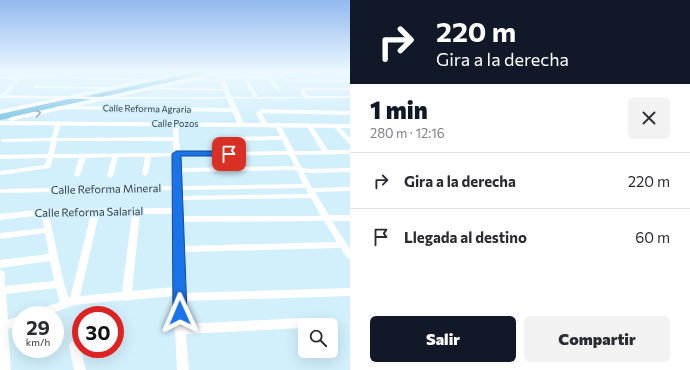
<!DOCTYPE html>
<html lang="es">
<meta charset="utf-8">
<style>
body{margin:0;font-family:Commissioner,sans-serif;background:#f2f2f3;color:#2b2b33;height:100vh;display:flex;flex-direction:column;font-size:15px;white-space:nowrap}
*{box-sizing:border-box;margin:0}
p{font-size:13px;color:#7c7c81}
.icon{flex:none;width:22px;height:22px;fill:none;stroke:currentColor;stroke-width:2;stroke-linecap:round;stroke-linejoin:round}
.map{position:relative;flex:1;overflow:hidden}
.drawer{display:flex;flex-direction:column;background:#fff;width:340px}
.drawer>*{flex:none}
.guide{background:#111827;color:#fff;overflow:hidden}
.buttons{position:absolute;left:298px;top:318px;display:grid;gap:8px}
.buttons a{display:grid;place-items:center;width:40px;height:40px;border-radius:6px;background:#fff;box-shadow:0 4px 16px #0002;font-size:20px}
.speed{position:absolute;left:12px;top:306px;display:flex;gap:8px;font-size:20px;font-weight:700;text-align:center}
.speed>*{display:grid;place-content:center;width:52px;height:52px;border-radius:50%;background:#fff;box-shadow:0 4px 16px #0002;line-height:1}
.speed small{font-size:10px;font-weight:400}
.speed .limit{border:6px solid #d22;background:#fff;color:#111}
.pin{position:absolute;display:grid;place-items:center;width:34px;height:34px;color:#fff;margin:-17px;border-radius:8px;box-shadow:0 2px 6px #0006}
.me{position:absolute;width:44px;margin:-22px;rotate:359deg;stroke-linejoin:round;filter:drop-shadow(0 0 3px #0008)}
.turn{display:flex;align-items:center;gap:14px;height:84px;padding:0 20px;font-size:18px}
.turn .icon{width:52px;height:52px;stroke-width:2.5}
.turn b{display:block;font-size:28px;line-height:34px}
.round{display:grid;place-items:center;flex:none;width:42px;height:42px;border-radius:6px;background:#f2f2f3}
.headline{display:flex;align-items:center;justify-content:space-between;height:68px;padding:0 20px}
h1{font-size:24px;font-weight:800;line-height:30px;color:#111827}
.action{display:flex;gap:8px;margin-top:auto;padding:8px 20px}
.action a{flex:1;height:46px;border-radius:6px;background:#111827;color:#fff;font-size:16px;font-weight:800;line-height:46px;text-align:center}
.action a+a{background:#f2f2f3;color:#2b2b33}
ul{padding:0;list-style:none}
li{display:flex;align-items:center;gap:12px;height:56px;padding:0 20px;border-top:1px solid #e1e1e2}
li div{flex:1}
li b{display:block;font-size:15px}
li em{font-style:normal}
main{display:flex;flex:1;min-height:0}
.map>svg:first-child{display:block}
</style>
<main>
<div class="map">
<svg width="350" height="370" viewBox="0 0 350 370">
<rect width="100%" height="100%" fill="#d2effc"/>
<path fill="#80c6e5" d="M197 72H216L106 98 84 97Z
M71 98 97 100 0 120V113Z"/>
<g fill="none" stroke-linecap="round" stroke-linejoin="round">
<path fill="#fff" fill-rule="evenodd" d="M18 72H22L21 76H54L56 77 54 78 20 79 6 95 105 97H253L243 77 245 76 247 77 258 97H303L301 93V89L303 88H350V90H305V93L308 96H350V98L105 99 0 98V95H2L15 79H0V77L17 76Z
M130 72H186L187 73 185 74 132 73Z
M283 72H350V74H283Z
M269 76H271L280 90V91H276L268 77Z
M70 77 153 79 155 80 153 81 71 79 69 78Z
M187 79H222L224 80 222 81H187Z
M284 79 350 80V82L286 81 284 80Z
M33 86 114 87 116 88 114 89 35 88H33Z
M148 87 226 89 228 90 226 91 150 89 148 88Z
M58 106 236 108 239 110 236 112 56 109 55 108Z
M261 109 350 111V115L262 113 267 124 264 126 261 124 256 113Z
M58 121 61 123 57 138 173 137V124L176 122 178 123 180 153 287 151 282 140 224 141 221 139 224 137 280 136 274 124 277 122 280 124 294 151H322L306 125 309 123 311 124 328 150H350V154L295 155 302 168 310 169 350 168V172L310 173 304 172 312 188 350 187V191L315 192 329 215H350V221H332L350 249V259L347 258 341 248 183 252 184 293 350 288V296L184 301 185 324 302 318 306 320 307 323 306 325H305V327L302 328 186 334 189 370H177L175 329 174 296 130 300 126 301 124 300 74 305 48 315H30L31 312 60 302 56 288 6 294 8 320 21 315V325L8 329 11 370H0V270L3 271 5 274V286L54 281 50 261 0 268V260L49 254 45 233 0 239V233L44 228 42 215 0 220V214L45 209 174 208V190L0 193V189L174 186 173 170 174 156 151 157 148 174 145 176 142 174 145 157H118L113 176 110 178 107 176 112 157 86 158 80 175 77 177 74 175 79 158H53L50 168 0 175V171L45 165 47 158 0 159V155L48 154 51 141 3 142 1 141V139L52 138 55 123ZM57 141H173V153L54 154ZM289 155 295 166 180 168V156ZM293 170 297 171 303 184 181 186 180 172ZM306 188 308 194 181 196V190ZM311 198 321 216H182L181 200ZM91 214 70 298H69L64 284 49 215ZM99 214H132L122 292 80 296ZM140 214H174V287L132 291ZM324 221 337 242 183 246 182 222Z
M336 124 338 125 350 138V144L348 143 334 127V125Z
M75 341 79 342 86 370H74L69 346 71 342Z"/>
<path fill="#fff" fill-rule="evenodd" d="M181 72H192L0 114V110Z
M215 72H221L222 75H267L265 72H271L273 77 270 79H224L244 123 350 124V128L0 125V121H11L8 119 11 117ZM217 75 237 123 11 121Z"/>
</g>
<defs><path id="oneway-chevron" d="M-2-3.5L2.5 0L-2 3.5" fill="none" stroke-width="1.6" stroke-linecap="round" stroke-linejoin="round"/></defs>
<use stroke="#999fa2" href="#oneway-chevron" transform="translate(38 113) rotate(-13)"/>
<linearGradient id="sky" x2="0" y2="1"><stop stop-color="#92b9f0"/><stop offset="0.58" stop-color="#ebf8fe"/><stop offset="1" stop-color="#ebf8fe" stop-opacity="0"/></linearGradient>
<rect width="350" height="124" fill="url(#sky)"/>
<path fill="#1a73e8" stroke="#114b97" d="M176 151H229L233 154 229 156H181L187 313 185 317 180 319 175 317 173 313 172 154Z"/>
<g text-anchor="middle" stroke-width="3" stroke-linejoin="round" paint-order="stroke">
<g font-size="9" fill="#333f44" stroke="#d2effc">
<text transform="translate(147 109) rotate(1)" y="3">Calle Reforma Agraria</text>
<text x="175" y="127">Calle Pozos</text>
</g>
<g font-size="11" fill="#333f44" stroke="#d2effc">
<text transform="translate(106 189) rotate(-1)" y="4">Calle Reforma Mineral</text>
<text transform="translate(89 212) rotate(-1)" y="4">Calle Reforma Salarial</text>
</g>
</g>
</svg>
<div class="buttons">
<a><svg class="icon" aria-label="search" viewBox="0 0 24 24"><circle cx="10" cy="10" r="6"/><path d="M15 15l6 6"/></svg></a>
</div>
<div class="speed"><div>29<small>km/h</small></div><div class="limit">30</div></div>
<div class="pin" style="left:229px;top:154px;background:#d93025"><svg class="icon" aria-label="arrive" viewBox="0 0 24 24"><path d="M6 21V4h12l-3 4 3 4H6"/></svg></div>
<svg class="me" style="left:180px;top:313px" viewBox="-20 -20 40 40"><path d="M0-17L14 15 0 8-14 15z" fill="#1a73e8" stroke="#fff" stroke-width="4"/></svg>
</div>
<section class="drawer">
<div class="guide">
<div class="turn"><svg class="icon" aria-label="right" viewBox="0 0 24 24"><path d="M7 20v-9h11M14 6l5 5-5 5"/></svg><div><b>220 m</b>Gira a la derecha</div></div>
</div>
<div class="headline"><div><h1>1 min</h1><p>280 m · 12:16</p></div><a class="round"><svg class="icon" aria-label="close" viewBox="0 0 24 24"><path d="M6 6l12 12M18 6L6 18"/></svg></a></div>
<ul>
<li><svg class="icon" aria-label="right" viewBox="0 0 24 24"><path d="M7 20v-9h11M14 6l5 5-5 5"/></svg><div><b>Gira a la derecha</b></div><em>220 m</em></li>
<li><svg class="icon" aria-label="arrive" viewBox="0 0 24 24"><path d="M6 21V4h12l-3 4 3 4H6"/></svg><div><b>Llegada al destino</b></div><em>60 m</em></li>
</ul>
<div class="action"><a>Salir</a><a>Compartir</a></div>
</section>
</main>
